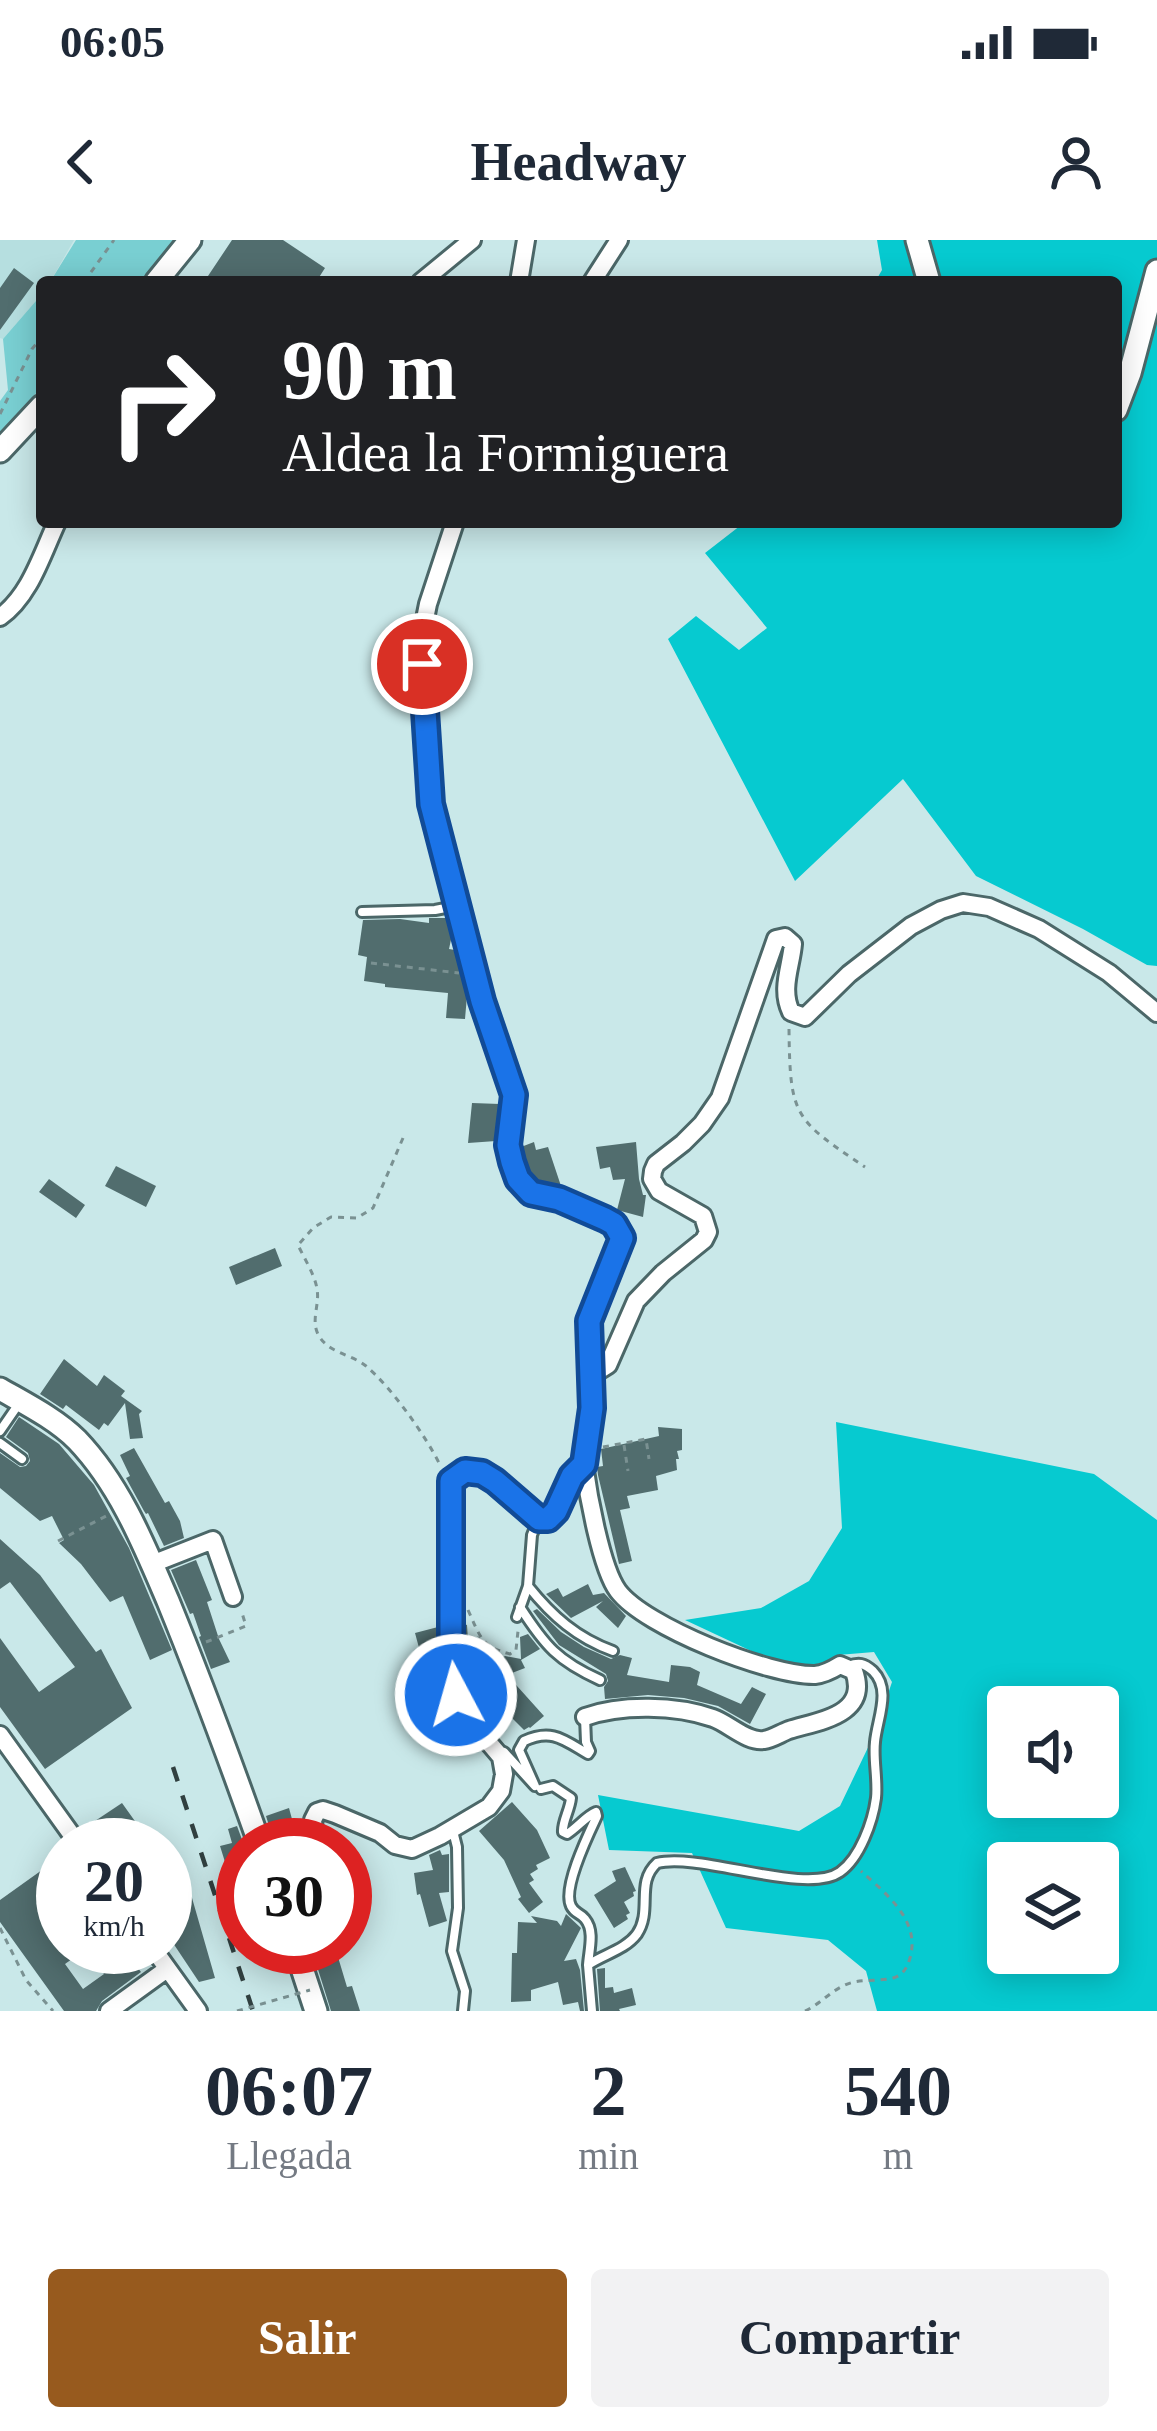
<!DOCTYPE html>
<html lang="es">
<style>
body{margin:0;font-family:Georgia,serif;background:#f2f2f3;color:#1f2937;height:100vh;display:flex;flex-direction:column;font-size:45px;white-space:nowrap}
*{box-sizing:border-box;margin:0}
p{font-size:39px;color:#747a83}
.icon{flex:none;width:66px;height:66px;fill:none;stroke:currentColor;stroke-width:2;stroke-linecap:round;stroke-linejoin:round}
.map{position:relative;height:1771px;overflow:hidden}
.details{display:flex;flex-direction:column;background:#fff;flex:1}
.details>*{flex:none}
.top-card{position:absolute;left:36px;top:36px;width:1086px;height:252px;border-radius:12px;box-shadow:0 6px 30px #0003;background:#202124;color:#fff;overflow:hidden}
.fabs{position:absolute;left:987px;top:1446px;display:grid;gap:24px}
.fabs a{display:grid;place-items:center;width:132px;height:132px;border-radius:12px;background:#fff;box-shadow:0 6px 30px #0003;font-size:60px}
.speed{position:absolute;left:36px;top:1578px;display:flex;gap:24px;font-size:60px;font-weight:700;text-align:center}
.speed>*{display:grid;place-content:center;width:156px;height:156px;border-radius:50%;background:#fff;box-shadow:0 6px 30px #0003;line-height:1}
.speed small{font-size:30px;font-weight:400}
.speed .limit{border:18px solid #d22;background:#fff;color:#111}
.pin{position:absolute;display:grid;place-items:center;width:102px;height:102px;color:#fff;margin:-51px;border:6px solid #fff;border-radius:50%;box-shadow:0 3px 12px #0007}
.me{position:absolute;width:132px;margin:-66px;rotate:354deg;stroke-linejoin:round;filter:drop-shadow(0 0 9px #0008)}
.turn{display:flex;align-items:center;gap:42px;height:252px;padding:0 48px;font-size:54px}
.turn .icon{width:156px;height:156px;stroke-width:2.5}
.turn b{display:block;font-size:84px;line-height:102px}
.eta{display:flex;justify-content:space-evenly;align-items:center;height:204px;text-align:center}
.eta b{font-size:72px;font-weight:800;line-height:84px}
.action{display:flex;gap:24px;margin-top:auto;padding:24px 48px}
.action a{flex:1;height:138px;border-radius:12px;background:#975a1e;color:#fff;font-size:48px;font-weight:800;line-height:138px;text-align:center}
.action a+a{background:#f2f2f3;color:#1f2937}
.status{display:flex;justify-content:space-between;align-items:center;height:84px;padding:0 60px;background:#fff;direction:ltr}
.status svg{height:33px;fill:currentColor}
header{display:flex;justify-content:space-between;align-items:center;height:156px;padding:0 48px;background:#fff;font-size:54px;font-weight:800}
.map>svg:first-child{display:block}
</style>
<div class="status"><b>06:05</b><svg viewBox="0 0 49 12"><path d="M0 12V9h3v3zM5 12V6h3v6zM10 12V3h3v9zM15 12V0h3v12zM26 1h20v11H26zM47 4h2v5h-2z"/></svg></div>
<header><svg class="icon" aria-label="back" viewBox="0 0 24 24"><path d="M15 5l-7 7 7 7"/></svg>Headway<svg class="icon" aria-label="person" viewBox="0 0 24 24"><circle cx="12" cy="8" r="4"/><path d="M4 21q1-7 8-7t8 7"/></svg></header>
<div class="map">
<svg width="1157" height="1771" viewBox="0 0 1157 1771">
<rect width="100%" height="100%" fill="#c9e8e9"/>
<path fill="#b6dfe0" d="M0 0H74L50 42H42V54L3 99 0 98Z"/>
<path fill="#79cfd2" d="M76 0H177L141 42H50Z
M42 54V147L0 192V161L8 150 3 99Z"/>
<path fill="#06cad0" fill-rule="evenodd" d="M877 0H1157V726L1147 725 1083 689 976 636 903 539 795 641 668 399 696 376 739 410 767 388 705 313 745 282H1116V42H875L882 30Z
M836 1182 1094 1234 1157 1280V1771H877L866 1731 828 1700 726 1688 692 1613 609 1610 598 1555 799 1591 840 1566 874 1495 892 1442 874 1412 838 1415 824 1423 803 1426 764 1417 685 1380 761 1368 809 1341 842 1288ZM1008 1467H1098V1557H1008ZM1008 1623H1098V1713H1008Z"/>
<path fill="#516d6e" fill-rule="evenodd" d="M232 0H283L325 28 316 42H204Z
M14 28 34 43 0 90V48Z
M429 678H447L452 695 449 709 455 710 467 756 465 779 446 778 448 753 385 747V744L364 741 367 717 358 715 363 680 400 679 429 683Z
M472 863 500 864 496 901 468 903Z
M534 902 536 910 548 907 561 946 538 941 529 932 521 907Z
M636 902 639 939 643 955H646L643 977 617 970 625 939 613 940 610 927 600 929 596 907Z
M116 926 156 946 146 967 105 946Z
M49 939 85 965 76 978 39 952Z
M275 1008 282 1026 236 1045 229 1027Z
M64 1119 97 1146 104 1135 125 1151 121 1156 142 1171 139 1174 143 1198 130 1199 125 1163 108 1186 104 1183 99 1190 66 1165 63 1169 40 1154Z
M19 1177 59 1204 94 1245 129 1308 172 1410 150 1420 123 1356 110 1362 81 1324 59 1303 64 1300 52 1276 40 1281 0 1248V1213L20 1227 26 1226 30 1221 28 1213 6 1197Z
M658 1187 682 1189V1210L677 1211 679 1219H676L677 1230 656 1236 658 1250 627 1256 630 1268 620 1270 632 1321 619 1324 598 1235 597 1227 603 1226 601 1209 659 1196Z
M134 1208 165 1263 169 1261 180 1281 184 1298 164 1306 148 1273 146 1274 144 1271 126 1238 130 1236 120 1215Z
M0 1299 40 1335 96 1412 101 1409 132 1468 45 1529 0 1467V1398L39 1452 75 1427 10 1342 0 1349Z
M196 1320 212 1360 207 1362 219 1399 230 1422 211 1429 199 1397 201 1396 193 1373 190 1374 171 1330Z
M588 1344 593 1355 604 1353 626 1376 618 1388 596 1367 603 1361 571 1378 546 1354 558 1348 563 1357Z
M537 1369 561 1392 584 1407 611 1419 620 1415 632 1418 627 1435 669 1442 671 1425 690 1427 700 1432 697 1445 741 1464 752 1447 766 1454 750 1484 718 1466 684 1458 648 1455 605 1459 604 1447 608 1441 606 1434 559 1405 533 1371Z
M464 1384 467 1385 469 1416 486 1409 497 1420 505 1416 521 1419 520 1397 528 1394 540 1409 521 1420 525 1428 507 1435 544 1476 530 1488 529 1487 524 1490 501 1467 486 1479 473 1464 464 1427Z
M438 1387V1429L443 1448 431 1452 415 1393Z
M512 1562 537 1590 550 1618 536 1625 538 1629 530 1634 534 1640 529 1643 543 1662 529 1673 518 1659 521 1657 504 1620 479 1591Z
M122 1563 152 1605H107L92 1583Z
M289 1568 299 1605H275L266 1576Z
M237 1586 244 1605 243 1670H240L220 1606 232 1603 228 1589Z
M440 1610 442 1615 449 1614V1652L439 1653 447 1681 429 1687 420 1654 417 1655 414 1633 433 1630 429 1615Z
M63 1615V1707H122L141 1732 102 1761 96 1771H64L0 1682V1660ZM86 1709 104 1734 83 1749 65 1724Z
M165 1623 183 1648 188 1644 215 1738 199 1742 165 1691Z
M625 1627 636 1651 633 1652 634 1656 624 1662 630 1673 626 1675 628 1679 614 1688 594 1655 616 1641 612 1631Z
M566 1674 581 1688 564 1721 576 1719 580 1730 584 1771H580L578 1762 563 1765 558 1742 531 1750V1761L511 1762 512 1713H517L518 1682 537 1683 531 1676 557 1681 561 1686Z
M311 1707H335L347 1747 352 1746 360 1771H331Z
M605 1728V1748L613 1747 614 1753 632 1748 636 1765 619 1769 620 1771H600L597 1729Z"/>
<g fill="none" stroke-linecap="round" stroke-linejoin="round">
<defs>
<path id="service" d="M362 672 435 670 456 666
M0 1191 20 1162
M0 1203 22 1219
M528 1346C552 1376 577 1398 613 1411
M520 1367C545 1406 558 1421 600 1440
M517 1377 528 1346 532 1295 538 1280
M504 1512 535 1546 519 1510 524 1501C552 1488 564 1500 588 1514L590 1511 586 1502 585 1477
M541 1549 553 1546 571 1558C570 1570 562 1582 563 1592L567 1594C577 1588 586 1576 596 1572L597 1576C589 1593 562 1648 571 1666 575 1674 579 1672 585 1679 595 1691 589 1710 588 1725
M453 1591 457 1607 458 1668 452 1711 465 1751 463 1771
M592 1771 588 1725C604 1714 625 1710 637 1694 653 1670 635 1643 657 1623 700 1612 806 1656 840 1632 860 1618 873 1581 876 1558 878 1540 873 1520 875 1502 877 1479 892 1450 873 1431 864 1423 859 1422 848 1426"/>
<path id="minor" d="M421 42 472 0
M519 42 526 0
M592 42 619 0
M0 377C30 356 42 314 57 282
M592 1135 608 1125 636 1061 663 1033 704 1000 708 992 703 976 659 951 652 939 653 931 656 924 683 903 702 884 720 858 776 699 785 697 793 704C791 727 780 749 791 772L805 777 849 734 911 686 941 670 963 663 989 667 1039 689 1109 733 1157 773
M584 1224C588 1254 601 1328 618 1351 645 1387 770 1436 815 1435 825 1434 832 1430 840 1425L854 1431C870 1476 817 1481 789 1490 781 1493 772 1499 764 1500 748 1503 728 1483 713 1478 676 1465 621 1464 585 1477
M152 1324 213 1300 233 1357
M0 1495 79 1605
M315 1605 313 1580 317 1572 323 1570 335 1574 380 1593 395 1605 412 1609 440 1596 489 1567 501 1551 504 1534 501 1517 462 1471 451 1429V1241L465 1231 482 1233 495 1242 539 1279H548L556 1271 572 1236 584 1224 592 1168 589 1081 622 1003 621 993 605 979 559 959 531 953 518 939 512 923 508 905 514 855 482 762 431 564 422 424 423 389 428 364 455 282
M152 1707 198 1771
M109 1771 167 1729"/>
<path id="tertiary" d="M917 0 929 42
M156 42 190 0
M1116 170 1130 133 1157 31
M0 211 42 166
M0 1149C26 1164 56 1179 77 1200 120 1245 144 1305 168 1361 201 1442 231 1523 260 1605
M295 1707 316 1771"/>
</defs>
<use href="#service" stroke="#4b6768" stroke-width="14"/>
<use href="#minor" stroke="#4b6768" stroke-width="22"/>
<use href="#tertiary" stroke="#4b6768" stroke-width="27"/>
<path stroke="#7a9192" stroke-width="3" stroke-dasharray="6 6" stroke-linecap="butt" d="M84 42 114 0
M0 174 32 109 42 97
M371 723 459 733
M789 789C790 877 794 879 865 927
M403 898 373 968 357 978 331 977 313 988 298 1005C304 1018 315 1035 317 1049 320 1065 310 1081 319 1096 329 1113 351 1114 366 1126 391 1147 426 1196 440 1225
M624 1205 628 1231
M603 1207 646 1199 649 1219
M58 1301 110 1274
M468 1370C480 1396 481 1407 510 1414L516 1410 518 1391
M206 1402 246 1386 242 1373
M475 1447 483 1445C474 1426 464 1414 479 1397
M0 1688 26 1740 53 1771
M805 1771C820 1764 831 1751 845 1745 860 1738 878 1742 893 1738 903 1735 907 1728 910 1718 921 1680 885 1653 861 1631"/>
<use href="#service" stroke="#fff" stroke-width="8"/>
<use href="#minor" stroke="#fff" stroke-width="16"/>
<use href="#tertiary" stroke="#fff" stroke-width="21"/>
<path stroke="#314040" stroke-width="4.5" stroke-dasharray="15 15" stroke-linecap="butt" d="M173 1527 253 1771"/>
<path stroke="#7a9192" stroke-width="3" stroke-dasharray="6 6" stroke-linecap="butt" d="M237 1771 310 1750"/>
</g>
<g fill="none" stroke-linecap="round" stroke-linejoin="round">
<defs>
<path id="route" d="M422 424 431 564 482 761 514 855 508 905 512 922 518 939 531 953 559 959 605 979 614 984 622 998 589 1081 592 1168 584 1224 572 1236 556 1271 548 1279H539L495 1241 482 1233 465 1231 451 1241V1429L456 1455"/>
</defs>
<use href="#route" stroke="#114b97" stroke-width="30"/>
<use href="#route" stroke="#1a73e8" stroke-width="21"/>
</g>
</svg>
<div class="fabs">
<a><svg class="icon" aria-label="sound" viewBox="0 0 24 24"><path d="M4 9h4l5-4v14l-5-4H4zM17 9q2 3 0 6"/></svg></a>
<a><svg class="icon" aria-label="layers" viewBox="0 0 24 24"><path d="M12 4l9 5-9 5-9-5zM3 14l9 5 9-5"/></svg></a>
</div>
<div class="speed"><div>20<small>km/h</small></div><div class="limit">30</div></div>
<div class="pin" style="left:422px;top:424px;background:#d93025"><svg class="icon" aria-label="arrive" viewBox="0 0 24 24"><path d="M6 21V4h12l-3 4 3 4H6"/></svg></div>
<svg class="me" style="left:456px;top:1455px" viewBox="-20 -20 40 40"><circle r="17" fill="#1a73e8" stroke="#fff" stroke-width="3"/><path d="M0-11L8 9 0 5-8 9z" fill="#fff"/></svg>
<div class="top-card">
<div class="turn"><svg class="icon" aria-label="right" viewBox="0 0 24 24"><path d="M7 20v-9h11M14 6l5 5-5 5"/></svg><div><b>90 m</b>Aldea la Formiguera</div></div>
</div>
</div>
<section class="details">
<div class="eta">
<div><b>06:07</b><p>Llegada</p></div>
<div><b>2</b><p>min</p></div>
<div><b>540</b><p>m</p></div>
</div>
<div class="action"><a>Salir</a><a>Compartir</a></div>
</section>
